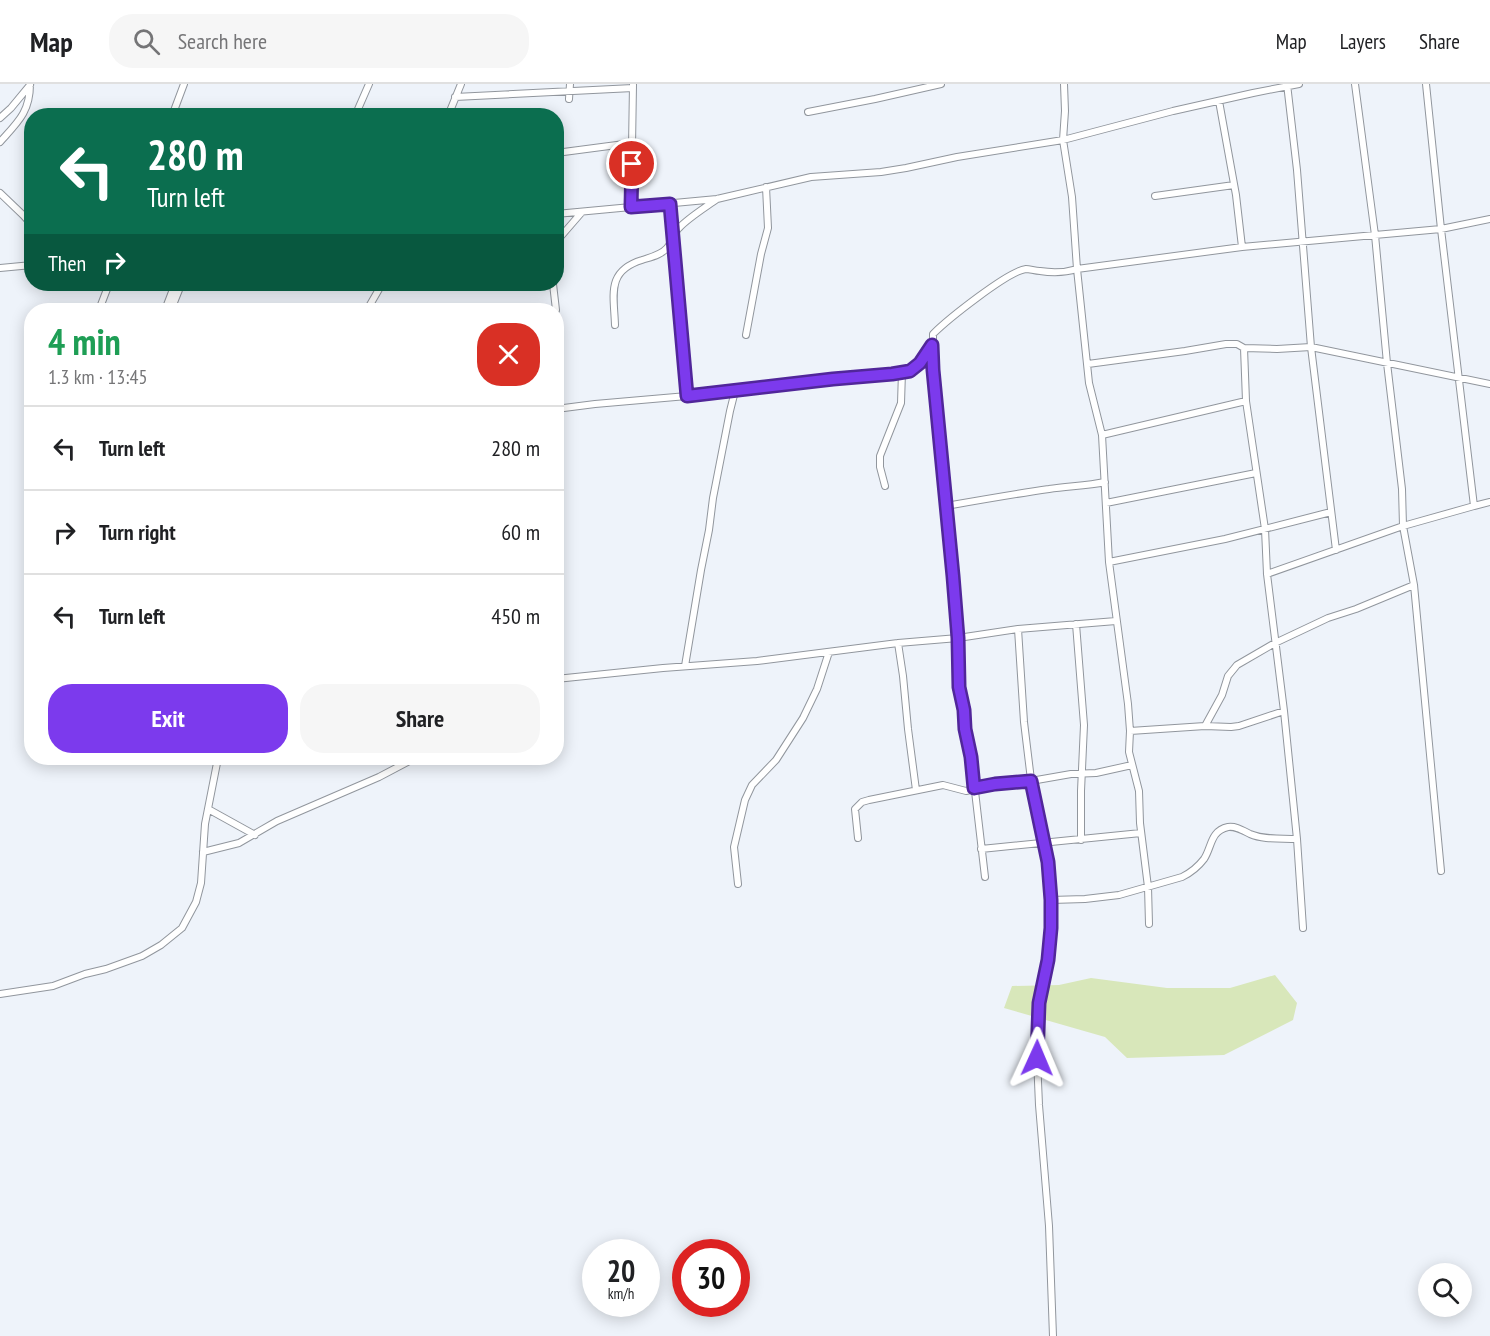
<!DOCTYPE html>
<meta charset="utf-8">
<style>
body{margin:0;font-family:"PT Sans Narrow",sans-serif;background:#f6f6f6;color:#202124;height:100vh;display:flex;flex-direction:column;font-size:22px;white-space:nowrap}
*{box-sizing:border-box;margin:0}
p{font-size:20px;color:#757577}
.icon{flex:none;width:33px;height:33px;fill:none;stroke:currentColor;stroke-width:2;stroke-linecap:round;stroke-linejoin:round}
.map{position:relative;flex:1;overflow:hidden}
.side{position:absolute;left:24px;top:219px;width:540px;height:462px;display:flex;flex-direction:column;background:#fff;border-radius:24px;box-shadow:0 3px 15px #0003}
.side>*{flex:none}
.top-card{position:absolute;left:24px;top:24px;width:540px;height:183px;border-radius:24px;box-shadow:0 3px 15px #0003;background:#0b6e4f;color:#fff;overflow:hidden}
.fabs{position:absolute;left:1418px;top:1179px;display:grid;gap:12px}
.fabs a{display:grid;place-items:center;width:54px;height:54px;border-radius:50%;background:#fff;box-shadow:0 3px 15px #0003;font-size:30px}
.speed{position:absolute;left:582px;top:1155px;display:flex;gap:12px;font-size:30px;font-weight:700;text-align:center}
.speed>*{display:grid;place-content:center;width:78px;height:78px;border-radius:50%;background:#fff;box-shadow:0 3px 15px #0003;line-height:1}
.speed small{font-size:15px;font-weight:400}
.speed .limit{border:9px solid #d22;background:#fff;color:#111}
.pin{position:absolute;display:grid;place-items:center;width:51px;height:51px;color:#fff;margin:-26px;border:3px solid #fff;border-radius:50%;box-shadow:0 2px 6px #0007}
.me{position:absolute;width:66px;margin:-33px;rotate:1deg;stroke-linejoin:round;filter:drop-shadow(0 0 4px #0008)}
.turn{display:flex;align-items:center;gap:21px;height:126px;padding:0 24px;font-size:27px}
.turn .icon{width:78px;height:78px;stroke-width:2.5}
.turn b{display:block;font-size:42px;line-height:51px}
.then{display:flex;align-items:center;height:57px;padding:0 24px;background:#0003;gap:12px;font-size:22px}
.round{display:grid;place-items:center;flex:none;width:63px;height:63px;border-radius:24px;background:#f6f6f6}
.overview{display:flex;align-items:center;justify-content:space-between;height:102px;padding:0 24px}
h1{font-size:36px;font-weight:600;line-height:45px;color:#1e9e55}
.action{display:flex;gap:12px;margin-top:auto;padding:12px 24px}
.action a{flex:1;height:69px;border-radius:24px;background:#7c3aed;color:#fff;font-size:24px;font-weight:600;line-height:69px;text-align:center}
.action a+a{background:#f6f6f6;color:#202124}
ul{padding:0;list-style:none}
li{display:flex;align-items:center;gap:18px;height:84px;padding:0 24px;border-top:2px solid #e0e0e0}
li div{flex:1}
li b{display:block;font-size:22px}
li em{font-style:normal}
header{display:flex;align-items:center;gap:36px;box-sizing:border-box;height:84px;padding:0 30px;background:#fff;border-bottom:2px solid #e0e0e0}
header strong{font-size:28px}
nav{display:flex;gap:33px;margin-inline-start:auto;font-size:21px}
.search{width:420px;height:54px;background:#f6f6f6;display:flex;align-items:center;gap:15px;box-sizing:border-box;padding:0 21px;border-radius:24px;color:#757577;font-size:22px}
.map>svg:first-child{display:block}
</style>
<header>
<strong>Map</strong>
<div class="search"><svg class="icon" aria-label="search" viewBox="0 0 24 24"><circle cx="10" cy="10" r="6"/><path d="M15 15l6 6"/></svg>Search here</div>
<nav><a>Map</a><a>Layers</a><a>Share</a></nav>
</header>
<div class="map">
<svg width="1490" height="1252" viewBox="0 0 1490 1252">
<rect width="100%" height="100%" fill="#eef3fa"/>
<path fill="#d8e7ba" d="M1275 891 1297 919 1293 936 1224 971 1127 974 1105 953 1004 924 1012 902 1059 901 1091 894 1167 904H1230Z"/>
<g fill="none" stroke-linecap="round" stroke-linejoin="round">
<defs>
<path id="minor" d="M1064 0 1065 27 1063 56 1072 113 1077 185 1089 299 1102 351 1109 478 1225 455 1331 428
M1287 0 1297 86 1311 263 1490 300
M1355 0 1375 151 1387 279 1402 405 1403 442 1414 501 1441 787
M1426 0 1441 145 1474 422 1490 418
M455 13 633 4
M569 15 570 0
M1219 17 1236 111 1242 163
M808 28 875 15 941 0
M172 32 184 0
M355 32 369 0
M448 32 461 0
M0 34 11 24 30 1
M0 58C18 38 30 28 30 0
M556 69 632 59
M0 109 23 131 32 141
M1155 112 1234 101
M671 120 687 312
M631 123 633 1
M556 130 717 115 811 93 881 88 906 84 957 73 1063 56 1173 27 1253 9 1299 0
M556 158 582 128
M0 184 32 181
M553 200 556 226
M99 226 109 200
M165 226 175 200
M171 226 179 206V200
M367 226 382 200
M615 241C614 211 606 187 642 176 651 173 661 171 667 164 672 158 674 149 679 144 688 134 706 123 717 115
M746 251 761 170 768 144 766 103
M556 253 559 324
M1244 264 1277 265 1311 263 1336 466
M1088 280 1185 267 1226 260H1237L1244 264 1246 317 1265 445 1267 490 1284 627 1297 755 1303 844
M556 325 595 320 687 312 833 295 892 290 910 287 915 285 920 279 932 262
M1102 351 1246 317
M885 402 880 383V372L901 319 902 288
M1106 419 1256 389
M946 422C980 416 1014 410 1049 405 1067 402 1086 402 1105 398
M1109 478 1128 620 1130 647 1129 668 1139 707 1140 739 1148 803 1149 840
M1267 490 1403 442 1474 422
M1076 540 1084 641 1081 707V756
M1018 545 1024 638 1032 704 1048 778 1051 816V844L1048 876 1039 919 1037 974 1039 1021 1049 1142 1053 1252
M898 559 903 592 908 645 916 706
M685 582 701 486 709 446 713 414 730 327 735 307
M556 595 663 584 757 577 898 559 958 554 1018 545 1116 537
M1205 642 1222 611 1228 592 1237 581 1275 559 1328 534 1356 525 1414 501
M1130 647 1205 642 1231 643 1239 642 1284 627
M208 725 255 751
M858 754 855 725 862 718 869 716 943 701 966 707 995 700 1031 697 1071 690 1096 689 1132 681
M981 765 1141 749
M203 768 239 759 277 737 379 693 415 674
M985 793 971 673 965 645 964 626 959 603 958 554 953 492 933 286V250C947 236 1008 187 1026 185 1030 185 1035 187 1040 187 1053 189 1064 189 1077 185L1242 163 1441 145 1490 135
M738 800 734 763 745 716 752 701 776 676 803 634 817 605 829 568
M1051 816 1085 815 1119 811 1182 793C1190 789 1198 783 1204 775 1212 763 1210 747 1228 743 1236 742 1242 746 1250 750 1264 756 1281 754 1297 755
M0 910 53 902 85 890 106 885 142 872 161 861 182 844 196 818 201 799 205 740 218 674"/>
</defs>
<use href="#minor" stroke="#91969d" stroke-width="8"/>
<use href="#minor" stroke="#fff" stroke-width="6"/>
</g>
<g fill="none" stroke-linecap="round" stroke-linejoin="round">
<defs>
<path id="route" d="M632 80 631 123 670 120 687 312 833 295 892 290 910 287 920 279 932 261 933 286 953 492 958 554 959 603 964 626 965 645 971 673 974 704 995 700 1031 697 1048 778 1051 816V844L1048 876 1039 919 1037 974"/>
</defs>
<use href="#route" stroke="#51269a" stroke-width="15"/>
<use href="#route" stroke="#7c3aed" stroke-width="10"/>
</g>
</svg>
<div class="fabs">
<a><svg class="icon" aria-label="search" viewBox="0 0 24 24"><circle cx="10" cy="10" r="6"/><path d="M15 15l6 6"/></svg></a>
</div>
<div class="speed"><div>20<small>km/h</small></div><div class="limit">30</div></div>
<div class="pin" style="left:632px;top:80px;background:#d93025"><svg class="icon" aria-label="arrive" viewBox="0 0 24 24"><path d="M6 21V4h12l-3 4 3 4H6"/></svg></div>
<svg class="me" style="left:1037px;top:974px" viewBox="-20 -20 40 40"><path d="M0-17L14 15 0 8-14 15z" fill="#7c3aed" stroke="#fff" stroke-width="4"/></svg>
<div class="top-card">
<div class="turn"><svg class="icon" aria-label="left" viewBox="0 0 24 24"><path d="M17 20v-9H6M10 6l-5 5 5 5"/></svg><div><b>280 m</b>Turn left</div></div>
<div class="then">Then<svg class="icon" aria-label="right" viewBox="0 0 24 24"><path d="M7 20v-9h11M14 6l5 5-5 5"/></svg></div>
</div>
<section class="side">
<div class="overview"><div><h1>4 min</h1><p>1.3 km · 13:45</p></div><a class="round" style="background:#d93025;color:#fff"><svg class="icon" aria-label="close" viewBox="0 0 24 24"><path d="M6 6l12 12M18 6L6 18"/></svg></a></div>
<ul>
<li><svg class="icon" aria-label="left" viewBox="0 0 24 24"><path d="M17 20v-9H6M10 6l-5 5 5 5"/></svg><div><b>Turn left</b></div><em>280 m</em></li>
<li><svg class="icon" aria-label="right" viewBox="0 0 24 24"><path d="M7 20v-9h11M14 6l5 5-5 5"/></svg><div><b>Turn right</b></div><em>60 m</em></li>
<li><svg class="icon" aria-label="left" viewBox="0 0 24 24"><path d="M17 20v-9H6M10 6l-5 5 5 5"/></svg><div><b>Turn left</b></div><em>450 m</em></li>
</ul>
<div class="action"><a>Exit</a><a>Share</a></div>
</section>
</div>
